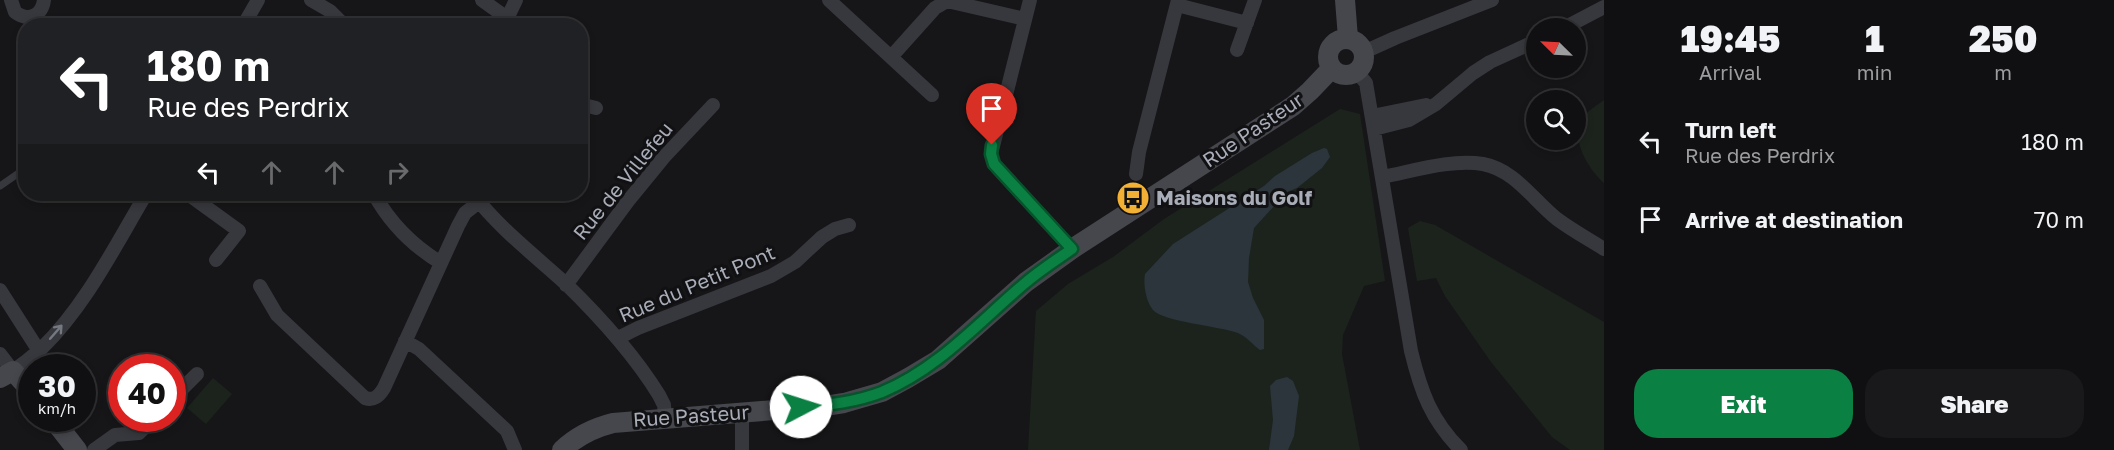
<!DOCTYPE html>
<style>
body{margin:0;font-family:"Golos Text",sans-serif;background:#19191b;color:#f1f3f6;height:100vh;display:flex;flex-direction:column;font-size:22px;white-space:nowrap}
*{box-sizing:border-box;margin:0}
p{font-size:20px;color:#9c9d9f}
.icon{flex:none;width:33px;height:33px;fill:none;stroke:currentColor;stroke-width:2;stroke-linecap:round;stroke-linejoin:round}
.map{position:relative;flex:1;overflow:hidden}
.details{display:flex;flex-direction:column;background:#101012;width:510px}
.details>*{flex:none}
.top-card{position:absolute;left:18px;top:18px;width:570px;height:183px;border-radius:24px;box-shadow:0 3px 9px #0003,0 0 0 2px #303032;background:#202124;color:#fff;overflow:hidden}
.needle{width:39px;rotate:294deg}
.fabs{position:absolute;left:1526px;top:18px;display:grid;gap:12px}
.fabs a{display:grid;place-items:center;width:60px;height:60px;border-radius:50%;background:#101012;box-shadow:0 3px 9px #0003,0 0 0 2px #303032;font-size:30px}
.speed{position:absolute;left:18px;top:354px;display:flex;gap:12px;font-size:30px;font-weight:700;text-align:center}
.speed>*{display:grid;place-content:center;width:78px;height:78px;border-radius:50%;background:#101012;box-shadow:0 3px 9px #0003,0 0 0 2px #303032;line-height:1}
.speed small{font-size:15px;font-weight:400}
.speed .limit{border:9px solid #d22;background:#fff;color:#111}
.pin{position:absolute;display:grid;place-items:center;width:51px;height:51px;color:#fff;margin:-62px -26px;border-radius:50% 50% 50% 0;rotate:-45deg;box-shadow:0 0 6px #0007}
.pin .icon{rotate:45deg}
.me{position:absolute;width:66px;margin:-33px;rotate:85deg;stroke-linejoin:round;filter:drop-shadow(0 0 4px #0008)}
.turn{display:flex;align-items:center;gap:21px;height:126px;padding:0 30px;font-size:27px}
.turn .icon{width:78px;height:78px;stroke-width:2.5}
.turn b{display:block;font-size:42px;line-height:51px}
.lanes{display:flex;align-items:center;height:57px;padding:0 30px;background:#0003;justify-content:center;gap:30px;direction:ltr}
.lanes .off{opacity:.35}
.eta{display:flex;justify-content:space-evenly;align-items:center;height:102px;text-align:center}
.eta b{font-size:36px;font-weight:800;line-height:42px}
.cta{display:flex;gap:12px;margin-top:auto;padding:12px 30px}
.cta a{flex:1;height:69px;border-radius:24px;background:#0b8043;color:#fff;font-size:24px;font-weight:800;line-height:69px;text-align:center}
.cta a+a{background:#19191b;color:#f1f3f6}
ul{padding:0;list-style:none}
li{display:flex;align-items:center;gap:18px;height:78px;padding:0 30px}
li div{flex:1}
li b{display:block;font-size:22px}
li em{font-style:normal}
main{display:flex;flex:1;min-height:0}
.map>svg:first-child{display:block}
</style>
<main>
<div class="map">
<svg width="1604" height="450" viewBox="0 0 1604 450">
<rect width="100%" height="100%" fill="#161618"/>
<path fill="#1c231d" d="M1604 100V183C1588 169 1567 135 1585 115 1590 109 1598 105 1604 100Z
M1340 109 1360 114 1385 281 1364 286 1343 335 1342 354 1360 450H1028L1036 311 1068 284 1113 257 1164 219Z
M1420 221 1435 225 1604 322V450H1570L1552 437 1491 362 1445 296 1436 278 1417 281 1408 228Z
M213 378 232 394 206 424 187 408Z"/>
<path fill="#2c353c" d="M1324 148 1327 149 1330 157 1322 168 1297 188 1287 192 1254 228 1249 258 1248 282 1253 298 1264 320V349L1260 350C1252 344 1247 337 1238 333 1219 326 1164 322 1153 310 1146 301 1143 285 1145 274L1173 244 1264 186 1275 176 1312 153Z
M1287 377 1293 381 1299 396 1294 436 1288 450H1269L1273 420 1270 386 1276 380Z"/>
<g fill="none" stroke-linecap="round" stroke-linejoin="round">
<path stroke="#37383d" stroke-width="7" d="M0 186 26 168"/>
<path stroke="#37383d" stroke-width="14" d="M11 0 15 12C28 22 42 16 44 0
M311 0 330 11 345 26
M482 0 507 18
M829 0 932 95
M1030 0 991 154 994 164 1003 174 1072 249
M1177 5 1247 23
M504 25 516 0
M243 26 258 0
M1564 28 1604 7
M1237 50 1255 0
M1364 52 1395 38 1492 0
M891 57 935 8 947 1 1025 19
M1357 72 1366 83 1411 351C1421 392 1431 420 1461 450
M580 104 596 108
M1372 116 1426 105
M1374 129 1409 120 1436 104 1473 73 1490 62 1536 41
M1136 174 1139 152 1178 0
M1382 177C1414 171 1450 159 1483 164 1515 170 1533 200 1557 219 1572 230 1588 239 1604 249
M188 194 239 231 216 260
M374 194C390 223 413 246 441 263
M473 194C499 228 533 254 565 283 600 317 633 353 659 395L664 405 665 417
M566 285 628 201 664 157 713 105
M260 286 277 315 365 398C374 401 379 396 384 388L458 226 465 213 479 202
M0 290 39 351
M618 338 638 328 771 276 795 262 822 237 835 229 849 225
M405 341 419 349 507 431 515 450
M0 354 13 371C23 364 33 356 42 348 86 305 115 246 146 194
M172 399 197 374
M742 412V450
M94 450 115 435 139 433 154 418"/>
<path stroke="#45474d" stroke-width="20" d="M1345 0 1348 38
M1328 57a18 18 0 1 1 36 0a18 18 0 1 1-36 0Z
M0 378 13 371 32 392
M52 418 77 450
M562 450C577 436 593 428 613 423L825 406 844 403 882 392 908 378 938 360 1026 282 1072 249 1293 106 1310 91 1332 68"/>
</g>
<defs><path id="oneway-shaft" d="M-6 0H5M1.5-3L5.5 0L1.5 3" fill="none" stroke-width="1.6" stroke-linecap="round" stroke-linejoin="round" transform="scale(1.5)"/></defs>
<use stroke="#757881" href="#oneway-shaft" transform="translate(56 332) rotate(-49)"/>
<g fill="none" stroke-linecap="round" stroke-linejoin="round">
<defs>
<path id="route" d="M801 407C829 405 856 402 882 392 938 369 979 322 1024 284 1039 271 1056 260 1072 249L994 164 991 154 992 145"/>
</defs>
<use href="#route" stroke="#07532c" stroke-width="15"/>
<use href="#route" stroke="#0b8043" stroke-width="10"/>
</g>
<defs>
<symbol id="bus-disc" viewBox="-11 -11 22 22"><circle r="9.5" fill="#f2b134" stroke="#111113"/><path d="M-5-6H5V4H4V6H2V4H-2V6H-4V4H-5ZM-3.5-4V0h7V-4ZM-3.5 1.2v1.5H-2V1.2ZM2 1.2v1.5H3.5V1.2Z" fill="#111"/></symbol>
</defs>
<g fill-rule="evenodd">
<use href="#bus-disc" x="1114" y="179" width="38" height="38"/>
</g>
<g text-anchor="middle" stroke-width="6" stroke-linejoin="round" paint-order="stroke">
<g font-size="20" fill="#a8adb8" stroke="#111113">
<text transform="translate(1253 130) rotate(-34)" y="7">Rue Pasteur</text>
<text transform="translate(623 181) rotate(-51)" y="7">Rue de Villefeu</text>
<text transform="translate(697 284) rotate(-23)" y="7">Rue du Petit Pont</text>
<text transform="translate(691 416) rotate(-4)" y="7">Rue Pasteur</text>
</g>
<g font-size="20" font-weight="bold" fill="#a8adb8" stroke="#111113" text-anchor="start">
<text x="1156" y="205">Maisons du Golf</text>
</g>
</g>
</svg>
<div class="fabs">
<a><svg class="needle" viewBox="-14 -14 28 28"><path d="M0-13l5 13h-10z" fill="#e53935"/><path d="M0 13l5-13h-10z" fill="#9c9d9f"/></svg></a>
<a><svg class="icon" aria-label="search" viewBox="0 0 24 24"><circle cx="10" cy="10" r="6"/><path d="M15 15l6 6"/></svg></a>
</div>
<div class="speed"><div>30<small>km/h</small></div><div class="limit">40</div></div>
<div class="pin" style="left:992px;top:145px;background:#d93025"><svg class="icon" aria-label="arrive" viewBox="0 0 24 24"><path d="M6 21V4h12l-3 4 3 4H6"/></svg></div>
<svg class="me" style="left:801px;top:407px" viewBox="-20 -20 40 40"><circle r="19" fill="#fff"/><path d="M0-13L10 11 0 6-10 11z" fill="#0b8043"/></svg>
<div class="top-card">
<div class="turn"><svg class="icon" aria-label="left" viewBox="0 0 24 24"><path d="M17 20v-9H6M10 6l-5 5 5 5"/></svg><div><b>180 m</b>Rue des Perdrix</div></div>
<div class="lanes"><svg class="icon" aria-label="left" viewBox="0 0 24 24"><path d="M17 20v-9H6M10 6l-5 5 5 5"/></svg><svg class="icon off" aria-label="ahead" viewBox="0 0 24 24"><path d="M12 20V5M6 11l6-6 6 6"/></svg><svg class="icon off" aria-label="ahead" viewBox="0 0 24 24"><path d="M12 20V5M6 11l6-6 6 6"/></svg><svg class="icon off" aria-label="right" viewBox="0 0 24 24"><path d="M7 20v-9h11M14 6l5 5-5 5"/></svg></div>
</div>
</div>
<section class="details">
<div class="eta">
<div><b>19:45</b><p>Arrival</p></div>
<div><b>1</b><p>min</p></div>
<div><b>250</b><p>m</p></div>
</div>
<ul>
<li><svg class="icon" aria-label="left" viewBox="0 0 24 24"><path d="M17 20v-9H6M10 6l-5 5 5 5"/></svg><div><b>Turn left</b><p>Rue des Perdrix</p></div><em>180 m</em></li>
<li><svg class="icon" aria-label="arrive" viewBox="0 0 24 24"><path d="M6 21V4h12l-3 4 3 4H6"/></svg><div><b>Arrive at destination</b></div><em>70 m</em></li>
</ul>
<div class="cta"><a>Exit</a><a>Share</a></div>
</section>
</main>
